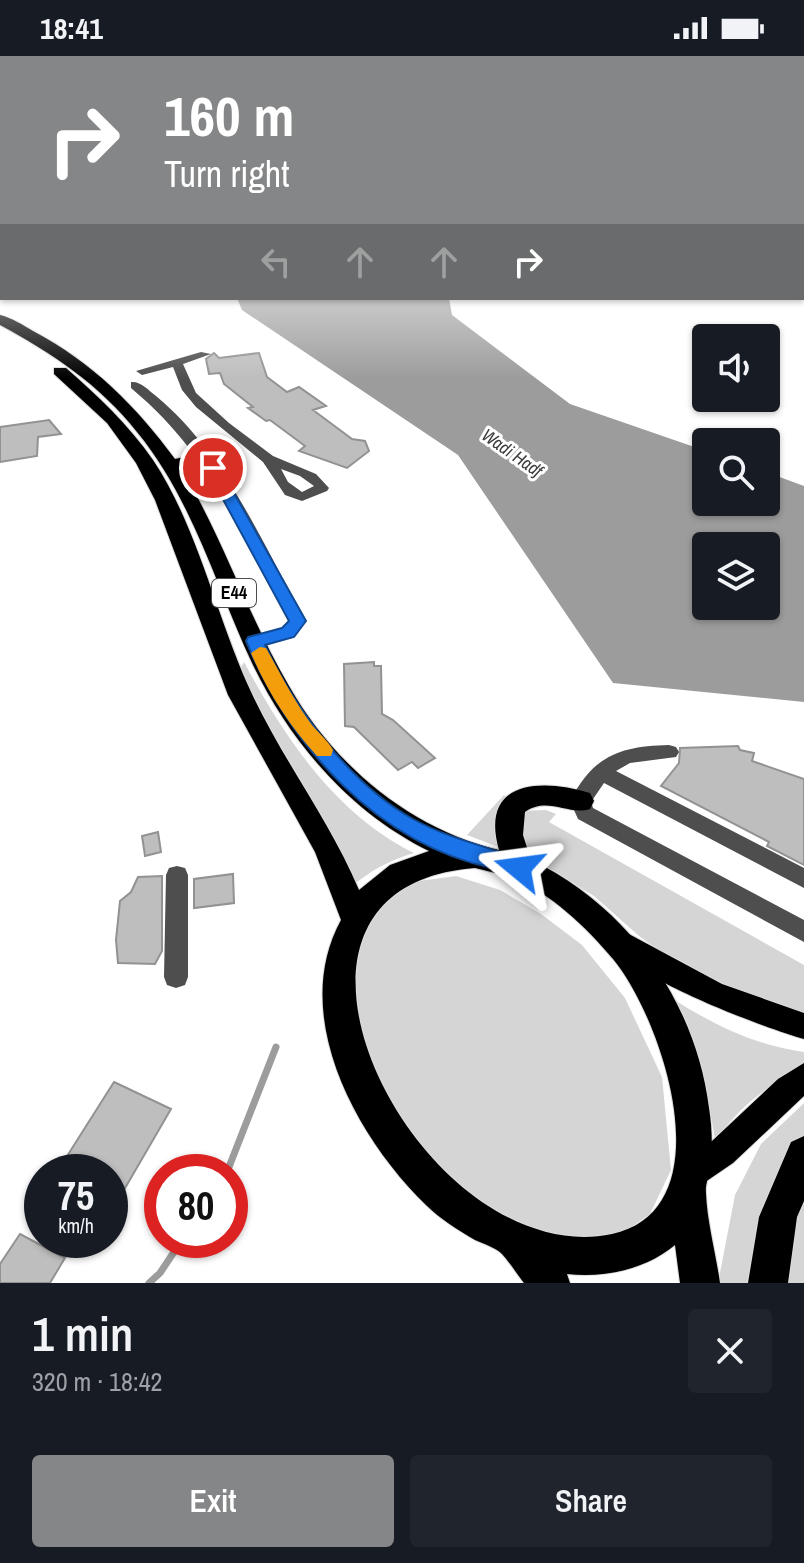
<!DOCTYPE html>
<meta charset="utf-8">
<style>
body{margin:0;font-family:"Archivo Narrow",sans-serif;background:#20242c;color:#f1f3f6;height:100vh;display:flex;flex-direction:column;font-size:30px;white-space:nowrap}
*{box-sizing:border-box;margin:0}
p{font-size:26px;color:#9ea1a6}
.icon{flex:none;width:44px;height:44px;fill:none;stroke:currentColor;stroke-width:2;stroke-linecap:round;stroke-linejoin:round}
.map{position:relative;height:1227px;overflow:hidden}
.drawer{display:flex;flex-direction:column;background:#171b24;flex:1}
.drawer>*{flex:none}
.banner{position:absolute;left:0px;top:0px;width:804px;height:244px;box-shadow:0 2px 6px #0004;background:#858687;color:#fff;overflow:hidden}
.buttons{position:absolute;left:692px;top:268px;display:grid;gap:16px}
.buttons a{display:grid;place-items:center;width:88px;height:88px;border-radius:8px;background:#171b24;box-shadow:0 2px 6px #0004;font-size:40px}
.speed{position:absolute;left:24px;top:1098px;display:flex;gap:16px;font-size:40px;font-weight:700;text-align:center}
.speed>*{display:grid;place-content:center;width:104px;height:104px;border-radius:50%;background:#171b24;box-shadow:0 2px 6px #0004;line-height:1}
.speed small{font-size:20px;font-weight:400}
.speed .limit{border:12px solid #d22;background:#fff;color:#111}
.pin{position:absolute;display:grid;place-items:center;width:68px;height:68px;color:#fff;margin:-34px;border:4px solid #fff;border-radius:50%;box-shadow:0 2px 8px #0007}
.me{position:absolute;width:88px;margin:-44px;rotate:286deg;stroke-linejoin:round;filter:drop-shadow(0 0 6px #0008)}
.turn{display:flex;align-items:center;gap:28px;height:168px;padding:0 32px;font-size:36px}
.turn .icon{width:104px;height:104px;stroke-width:2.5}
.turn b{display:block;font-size:56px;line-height:68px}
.lanes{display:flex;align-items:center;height:76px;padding:0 32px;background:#0003;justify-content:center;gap:40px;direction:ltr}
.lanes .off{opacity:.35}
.round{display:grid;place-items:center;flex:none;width:84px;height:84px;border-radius:8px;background:#20242c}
.headline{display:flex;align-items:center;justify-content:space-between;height:136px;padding:0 32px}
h1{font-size:48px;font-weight:600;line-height:60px}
.cta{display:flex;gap:16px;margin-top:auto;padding:16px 32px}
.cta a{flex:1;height:92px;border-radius:8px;background:#858687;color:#fff;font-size:32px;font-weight:600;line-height:92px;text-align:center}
.cta a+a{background:#20242c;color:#f1f3f6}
.status{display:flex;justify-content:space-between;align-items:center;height:56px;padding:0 40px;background:#171b24;direction:ltr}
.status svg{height:22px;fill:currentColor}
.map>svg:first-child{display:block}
</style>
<div class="status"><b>18:41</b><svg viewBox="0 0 49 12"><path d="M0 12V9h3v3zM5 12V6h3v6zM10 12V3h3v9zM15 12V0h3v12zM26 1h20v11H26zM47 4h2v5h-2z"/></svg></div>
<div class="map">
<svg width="804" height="1227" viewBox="0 0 804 1227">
<rect width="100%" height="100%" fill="#fff"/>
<path fill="#d5d5d5" d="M244 606C284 681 335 758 414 797 388 805 369 815 349 833L242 625 241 612Z
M504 739 519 755 546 754 556 758 549 766 804 909V959L692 919 639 880 594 840 540 807 467 779Z
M456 820 500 834 541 858 582 889 625 942 662 1021 671 1114 650 1158 603 1191 504 1172 407 1080 373 1019 355 950V900L370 861 390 840 419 825Z
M659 934C703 963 750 989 804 996V1011C764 1031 742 1049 715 1084 708 1029 685 983 659 934Z
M804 1047V1227H718L735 1139 761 1088Z"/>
<path fill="#9c9c9c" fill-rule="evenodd" d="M237 242H449L452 259 570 348 706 395V446H766V416L804 430V646L613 627 458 399 242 254ZM706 490H766V550H706Z"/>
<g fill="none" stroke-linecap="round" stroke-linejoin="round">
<path stroke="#9c9c9c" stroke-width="7" d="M227 1116 276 991
M149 1227 160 1217 182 1184"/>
</g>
<path fill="#bebebe" stroke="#929292" stroke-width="2" d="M214 297 219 302 259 297 267 321 287 336 299 331 326 350 313 354 352 383 365 385 369 395 347 412 299 395 305 390 270 364 266 365 248 352 253 351 224 328 220 317 209 318 206 303Z
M49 364 61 378 38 381 37 400 0 406V371Z
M374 606V610H381L382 658 393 664 435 702 418 712 412 706 398 714 354 671 345 670 344 608Z
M738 690 740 694 754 697 752 705 804 723V809L767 790 769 786 661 730 679 707 680 692Z
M158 776 161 796 145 800 142 780Z
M233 818 234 847 194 852V823Z
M162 820V895L155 908 118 907 116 884 120 845 131 836 138 821Z
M114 1026 171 1053 110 1158V1116H57Z
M20 1178 65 1202 50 1227H0V1208Z"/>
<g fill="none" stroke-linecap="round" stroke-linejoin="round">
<defs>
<path id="major" d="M627 877 722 928 804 957V983C767 973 629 921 614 889L618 881Z
M804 1007V1040L733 1107 692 1135 681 1130 676 1119 681 1108 712 1085 778 1023Z"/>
<path id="highway" d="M0 259C12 262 23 269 33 275 92 306 136 350 175 403L207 396 213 397 216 401 213 405 181 412C223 482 248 560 289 630 334 709 410 773 499 794 479 724 541 722 590 737L594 745 590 753C568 760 548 740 525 756L523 779 531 804C627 849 696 946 709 1052 712 1071 713 1093 710 1113 709 1120 705 1129 706 1137 707 1166 716 1198 720 1227H680L675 1189C645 1214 604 1222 567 1218L570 1227H524C517 1218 510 1207 502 1198 496 1192 484 1188 475 1184 458 1174 440 1163 426 1149 356 1081 289 959 341 864L315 796 228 639 155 444 136 407 107 367 54 318V312H66C98 340 128 368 153 404 198 471 217 564 252 638 284 706 330 765 359 834L390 809 429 795C351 757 290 686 253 609 216 531 193 444 137 376 100 329 52 297 0 269ZM475 812C486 815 498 817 510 821 550 836 586 871 613 903 662 962 727 1153 612 1178 421 1218 222 831 475 812Z
M804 1080V1145L797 1161 788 1227H748L759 1161 791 1086Z"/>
</defs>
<use href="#major" stroke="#dbdbdb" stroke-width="2"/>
<use href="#highway" stroke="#dbdbdb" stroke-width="2"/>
<path fill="#4e4e4e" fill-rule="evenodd" d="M802 165H804V171H802Z
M201 296 211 298 183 308 196 337 229 367 273 400 316 418 329 432 327 435 302 445 285 439 263 406 196 351 182 334 173 311 142 319 136 315ZM281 413 300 420 314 430 302 436 288 426Z
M131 326C141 325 148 334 156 340 225 397 260 484 303 559L306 565 294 581 255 591 249 589 246 585 249 581 282 573 288 565 287 559C238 471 210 398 131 332Z
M669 689 676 691 679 696 676 701 630 707 616 715 804 812V832L604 727 591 746 593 752 804 864V886L578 763 570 745C593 700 620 690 669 689Z
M177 810 185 812 188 819V921L185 929 176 932 167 929 164 921 166 819 169 812Z"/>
<use href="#major" fill="#000" fill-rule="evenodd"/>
<use href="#highway" fill="#000" fill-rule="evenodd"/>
</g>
<linearGradient id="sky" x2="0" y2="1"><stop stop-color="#89aaca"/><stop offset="0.47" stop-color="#fff"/><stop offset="1" stop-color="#fff" stop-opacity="0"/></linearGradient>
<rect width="804" height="323" fill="url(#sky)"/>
<path fill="#1a73e8" stroke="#114b97" stroke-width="2" d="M213 407 220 412 306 565 294 581 265 589C294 652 350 728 413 763 449 783 489 791 527 805L530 812 527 819C514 823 505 814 492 812 376 787 291 691 246 585L248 581 282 572 289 565 206 412Z"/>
<path fill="#f59e0b" d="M260 591 266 592C280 617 292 641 309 665 316 675 327 683 333 694L331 700H317C289 669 267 635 251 597Z"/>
<g text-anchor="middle" stroke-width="6" stroke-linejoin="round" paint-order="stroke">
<g font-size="18" font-style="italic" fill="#3d3d3d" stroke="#fff">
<text transform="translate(512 397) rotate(35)" y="6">Wadi Hadf</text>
</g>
<rect fill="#fff" stroke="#4c4c4c" stroke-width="2" x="212" y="523" width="44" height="28" rx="6"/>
<g font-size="18" font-weight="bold" fill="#000">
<text x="234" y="543">E44</text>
</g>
</g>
</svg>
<div class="buttons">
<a><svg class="icon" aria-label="sound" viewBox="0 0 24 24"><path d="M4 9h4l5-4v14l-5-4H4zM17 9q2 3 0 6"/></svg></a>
<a><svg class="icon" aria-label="search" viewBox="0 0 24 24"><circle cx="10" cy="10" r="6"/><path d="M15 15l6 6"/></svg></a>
<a><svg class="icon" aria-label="layers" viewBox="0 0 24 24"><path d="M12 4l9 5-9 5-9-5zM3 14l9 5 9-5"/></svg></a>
</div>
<div class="speed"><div>75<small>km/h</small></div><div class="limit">80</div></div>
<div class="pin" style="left:213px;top:412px;background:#d93025"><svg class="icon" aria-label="arrive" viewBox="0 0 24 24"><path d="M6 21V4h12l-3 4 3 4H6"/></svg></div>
<svg class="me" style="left:519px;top:812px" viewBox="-20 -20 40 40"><path d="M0-17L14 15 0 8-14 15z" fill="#1a73e8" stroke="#fff" stroke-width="4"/></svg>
<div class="banner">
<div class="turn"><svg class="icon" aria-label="right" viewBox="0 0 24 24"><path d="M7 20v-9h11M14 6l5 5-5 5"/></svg><div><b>160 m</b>Turn right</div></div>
<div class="lanes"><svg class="icon off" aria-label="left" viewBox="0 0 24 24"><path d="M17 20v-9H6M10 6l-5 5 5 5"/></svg><svg class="icon off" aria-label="ahead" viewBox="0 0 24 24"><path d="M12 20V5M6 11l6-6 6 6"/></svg><svg class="icon off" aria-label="ahead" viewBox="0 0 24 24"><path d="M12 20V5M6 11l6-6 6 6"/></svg><svg class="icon" aria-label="right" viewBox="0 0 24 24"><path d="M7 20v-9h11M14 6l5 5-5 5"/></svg></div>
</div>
</div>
<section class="drawer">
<div class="headline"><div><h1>1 min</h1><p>320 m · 18:42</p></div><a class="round"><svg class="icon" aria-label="close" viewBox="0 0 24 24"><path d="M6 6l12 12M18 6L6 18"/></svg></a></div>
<div class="cta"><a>Exit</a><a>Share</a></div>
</section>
